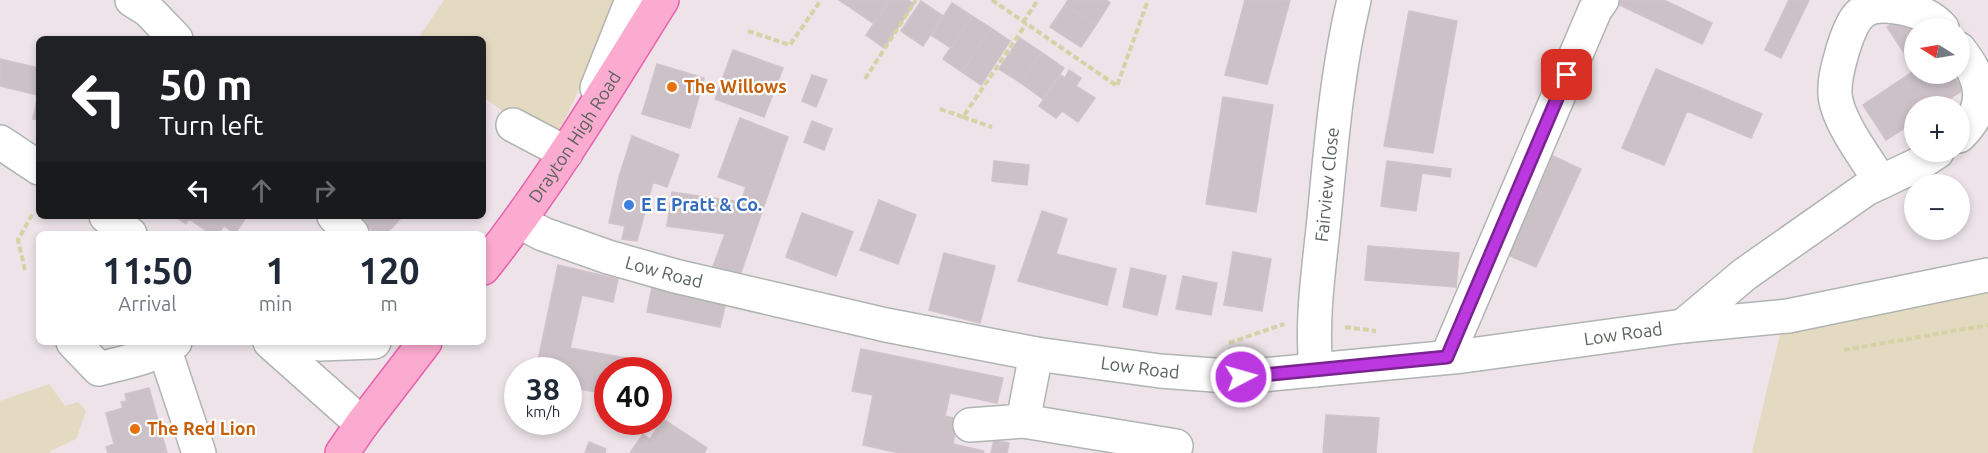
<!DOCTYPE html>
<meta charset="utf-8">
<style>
body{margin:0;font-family:Ubuntu,sans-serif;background:#f2f2f3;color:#1f2937;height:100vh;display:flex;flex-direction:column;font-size:22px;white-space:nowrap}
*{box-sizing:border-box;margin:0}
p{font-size:20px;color:#747a83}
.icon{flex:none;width:33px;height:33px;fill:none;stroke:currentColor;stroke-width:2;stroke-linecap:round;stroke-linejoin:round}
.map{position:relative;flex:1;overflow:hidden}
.sheet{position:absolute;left:36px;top:231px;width:450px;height:114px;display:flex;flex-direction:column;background:#fff;border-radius:9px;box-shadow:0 3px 9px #0003}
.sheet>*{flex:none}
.hud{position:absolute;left:36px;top:36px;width:450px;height:183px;border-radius:9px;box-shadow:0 3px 9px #0003;background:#202124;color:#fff;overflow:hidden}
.needle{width:39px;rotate:281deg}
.tools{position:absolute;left:1904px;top:18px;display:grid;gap:12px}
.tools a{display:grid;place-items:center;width:66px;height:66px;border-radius:50%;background:#fff;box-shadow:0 3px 9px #0003;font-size:30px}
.speed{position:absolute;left:504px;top:357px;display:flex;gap:12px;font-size:30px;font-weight:700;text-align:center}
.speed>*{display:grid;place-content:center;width:78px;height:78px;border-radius:50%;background:#fff;box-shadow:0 3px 9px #0003;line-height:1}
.speed small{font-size:15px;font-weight:400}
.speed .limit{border:9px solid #d22;background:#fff;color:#111}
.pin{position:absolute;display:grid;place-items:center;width:51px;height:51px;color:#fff;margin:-26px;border-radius:12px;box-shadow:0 3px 9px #0006}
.me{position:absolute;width:66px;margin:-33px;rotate:84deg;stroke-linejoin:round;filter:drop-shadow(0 0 4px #0008)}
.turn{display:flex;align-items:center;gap:21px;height:126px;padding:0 24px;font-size:27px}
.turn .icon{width:78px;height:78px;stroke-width:2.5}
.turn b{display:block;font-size:42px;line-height:51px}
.lanes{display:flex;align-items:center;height:57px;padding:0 24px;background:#0003;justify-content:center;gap:30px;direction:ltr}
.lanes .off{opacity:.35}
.eta{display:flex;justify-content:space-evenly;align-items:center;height:102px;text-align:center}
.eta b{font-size:36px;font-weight:600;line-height:42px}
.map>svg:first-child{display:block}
</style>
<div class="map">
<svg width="1988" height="453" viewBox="0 0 1988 453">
<rect width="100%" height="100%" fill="#ede3e8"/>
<path fill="#e4d9c1" d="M444 0H620L564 122 549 144 483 97V39H418Z
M1988 288V453H1752L1782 326Z
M49 384 65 406 78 402 86 411 76 439 50 451V453H0V401Z"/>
<path fill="#cbc1c7" stroke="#d1c2cb" stroke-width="1.5" d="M839 0H857L851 8Z
M857 0H890L873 23 851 8Z
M890 0H908L914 4 884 48 866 35Z
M1068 0H1106L1110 3 1096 25 1065 5Z
M1245 0H1290L1267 84 1225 75Z
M1609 0H1664L1712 23 1702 44Z
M1789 0H1809L1781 58 1765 50Z
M921 1 943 16 923 46 901 31Z
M952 3 972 16 951 48 931 35Z
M1065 5 1096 25 1081 47 1050 27Z
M1409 11 1457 21 1433 153 1384 146Z
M1911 12 1922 28H1914V68L1887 27Z
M972 16 991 28 962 72 943 59Z
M991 28 1010 41 981 85 962 72Z
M1020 38 1041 52 1021 83 999 69Z
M733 50 783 68 764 117 715 99Z
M1041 52 1064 68 1043 99 1021 83Z
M0 59 39 68V120L33 119 38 95 0 86Z
M657 64 704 78 690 128 642 114Z
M1656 69 1762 114 1751 138 1687 111 1664 165 1622 148Z
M1069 70 1081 78 1076 86 1095 98 1078 122 1062 111 1056 118 1039 106 1060 75 1065 78Z
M1914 71V74H1952L1963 90 1938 106H1914V122L1886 140 1863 105Z
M812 75 827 80 816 107 802 101Z
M1223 97 1273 105 1256 212 1206 204Z
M740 118 788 137 739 278 712 269 725 234 667 226 672 192 741 202 746 187 718 177Z
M812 121 832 129 824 150 804 142Z
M632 136 679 155 667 187 653 182 637 241 622 239 625 226 609 223 619 177Z
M1553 156 1581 169 1536 267 1508 255Z
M994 161 1029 165 1027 185 992 181Z
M1387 161 1451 169 1450 177 1422 173 1416 211 1381 206Z
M879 200 916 215 898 264 860 250Z
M1042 211 1067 219 1056 254 1116 269 1107 305 1018 281Z
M802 213 853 232 836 276 786 257Z
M174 216H247L235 234 224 226 218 234H211L189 219 186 224Z
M357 216H397L400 219 386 234H376Z
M1368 246 1459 253 1456 287 1365 280Z
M1233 252 1271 259 1262 311 1224 305Z
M944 253 995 266 980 323 929 310Z
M558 265 618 279 613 302 582 295 570 348 649 362 648 370H608V394L568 387V370H536Z
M1131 268 1166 276 1157 315 1123 307Z
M1183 276 1217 283 1211 315 1176 309Z
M652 287 726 302 720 327 647 312Z
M861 349 1003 378 997 403 950 393 945 416 958 419 953 444 984 451 983 453H899L863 445 873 395 852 391Z
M149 388 167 453H108L106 447 114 444 106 413 123 408 121 402 127 401 125 394Z
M1326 415 1379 418 1376 453H1323Z
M663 419 707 448 704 453H630L643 434 650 439Z
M994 440 1009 443 1007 453H991Z
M589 442 606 449 605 453H585Z"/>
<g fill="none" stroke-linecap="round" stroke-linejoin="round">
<defs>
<g id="minor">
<path d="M132 0 148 10 176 39"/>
<path d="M1959 49C1985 81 1988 108 1959 136"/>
<path d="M597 88 632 0"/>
<path d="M513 125 566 153"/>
<path d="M0 142 39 168"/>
<path d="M1881 182C1867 160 1836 119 1835 94 1834 78 1839 64 1843 49 1855 11 1864 0 1907 9 1922 13 1932 17 1942 28"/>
<path d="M106 216 130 234"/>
<path d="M334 216 352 234"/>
<path id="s1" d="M520 222 543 234 608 257 675 276 886 325 1036 354 1160 371 1241 377 1463 356 1683 326 1788 316 1988 275"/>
<path d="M1683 326 1745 274 1866 189 1917 165 1937 152"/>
<path d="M73 342 99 369C125 362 152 358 175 342"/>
<path d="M162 342 199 453"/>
<path d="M270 342 362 424"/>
<path d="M309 342 320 344 374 342"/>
<path d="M1447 357 1595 10 1602 0"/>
<path id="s2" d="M1316 370C1311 319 1319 269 1324 219 1331 146 1337 71 1354 0"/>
<path d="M1023 421 1176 446"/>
<path d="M970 425 1023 421 1036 354"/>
</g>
<g id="major">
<path id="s3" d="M483 268C550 184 605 91 662 0"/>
<path d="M342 453 362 424 425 342"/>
</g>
</defs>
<use href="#minor" stroke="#afb5b1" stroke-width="36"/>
<use href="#major" stroke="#e960af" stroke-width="36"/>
<path stroke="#d5d3a5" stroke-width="4" stroke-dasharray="6 3" stroke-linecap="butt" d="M992 0 1117 86 1148 0
M1023 22 1038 0
M748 31 790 45 821 0
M865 79 916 0
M940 109 963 117 1026 24
M963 117 992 127
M25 270 18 240 33 213
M1345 327 1376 331
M1229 343 1284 324
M1844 350 1988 325"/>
<use href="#minor" stroke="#fff" stroke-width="33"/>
<use href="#major" stroke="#faabcf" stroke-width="33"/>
</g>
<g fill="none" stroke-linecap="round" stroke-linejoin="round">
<defs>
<path id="route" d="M1241 377 1447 357 1567 75"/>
</defs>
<use href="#route" stroke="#7a2491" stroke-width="15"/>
<use href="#route" stroke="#bb37df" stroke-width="10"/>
</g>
<g fill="#e8710a" stroke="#fff" stroke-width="2">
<circle cx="672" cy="87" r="6"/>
<circle cx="135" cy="429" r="6"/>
</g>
<circle fill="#3f7fe0" stroke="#fff" stroke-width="2" cx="629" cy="205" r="6"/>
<g text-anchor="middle" stroke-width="4.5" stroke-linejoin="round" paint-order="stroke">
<g font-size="18" font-weight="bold" fill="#c56008" stroke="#fff" text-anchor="start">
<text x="684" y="93">The Willows</text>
<text x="147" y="435">The Red Lion</text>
</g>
<g font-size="18" fill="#5b635d" stroke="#fff">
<text dy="6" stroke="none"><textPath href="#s3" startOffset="160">Drayton High Road</textPath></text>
<text dy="6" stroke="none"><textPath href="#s2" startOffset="186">Fairview Close</textPath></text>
<text dy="6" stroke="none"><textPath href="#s1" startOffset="153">Low Road</textPath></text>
<text dy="6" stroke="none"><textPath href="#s1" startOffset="1125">Low Road</textPath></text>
<text dy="6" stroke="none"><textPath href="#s1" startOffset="639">Low Road</textPath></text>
</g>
<g font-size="18" font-weight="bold" fill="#366cbe" stroke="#fff" text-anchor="start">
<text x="641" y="211">E E Pratt &amp; Co.</text>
</g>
</g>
</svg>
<div class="tools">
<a><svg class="needle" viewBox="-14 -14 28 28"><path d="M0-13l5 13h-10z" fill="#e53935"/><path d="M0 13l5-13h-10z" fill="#747a83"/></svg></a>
<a>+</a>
<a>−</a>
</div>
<div class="speed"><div>38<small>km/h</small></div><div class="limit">40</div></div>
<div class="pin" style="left:1567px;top:75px;background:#d93025"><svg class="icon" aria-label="arrive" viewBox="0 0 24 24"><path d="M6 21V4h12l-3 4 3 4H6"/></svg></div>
<svg class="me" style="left:1241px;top:377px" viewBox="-20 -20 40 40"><circle r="17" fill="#bb37df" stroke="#fff" stroke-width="3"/><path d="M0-11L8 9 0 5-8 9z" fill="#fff"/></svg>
<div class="hud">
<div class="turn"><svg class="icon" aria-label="left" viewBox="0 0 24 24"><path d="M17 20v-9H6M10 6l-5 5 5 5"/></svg><div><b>50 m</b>Turn left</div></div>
<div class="lanes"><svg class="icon" aria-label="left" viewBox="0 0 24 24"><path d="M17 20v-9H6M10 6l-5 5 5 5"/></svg><svg class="icon off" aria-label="ahead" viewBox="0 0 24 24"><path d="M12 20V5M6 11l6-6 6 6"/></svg><svg class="icon off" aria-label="right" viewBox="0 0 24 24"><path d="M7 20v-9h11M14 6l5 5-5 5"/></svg></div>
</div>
<section class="sheet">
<div class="eta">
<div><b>11:50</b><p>Arrival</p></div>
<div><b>1</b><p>min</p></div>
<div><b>120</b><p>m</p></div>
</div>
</section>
</div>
